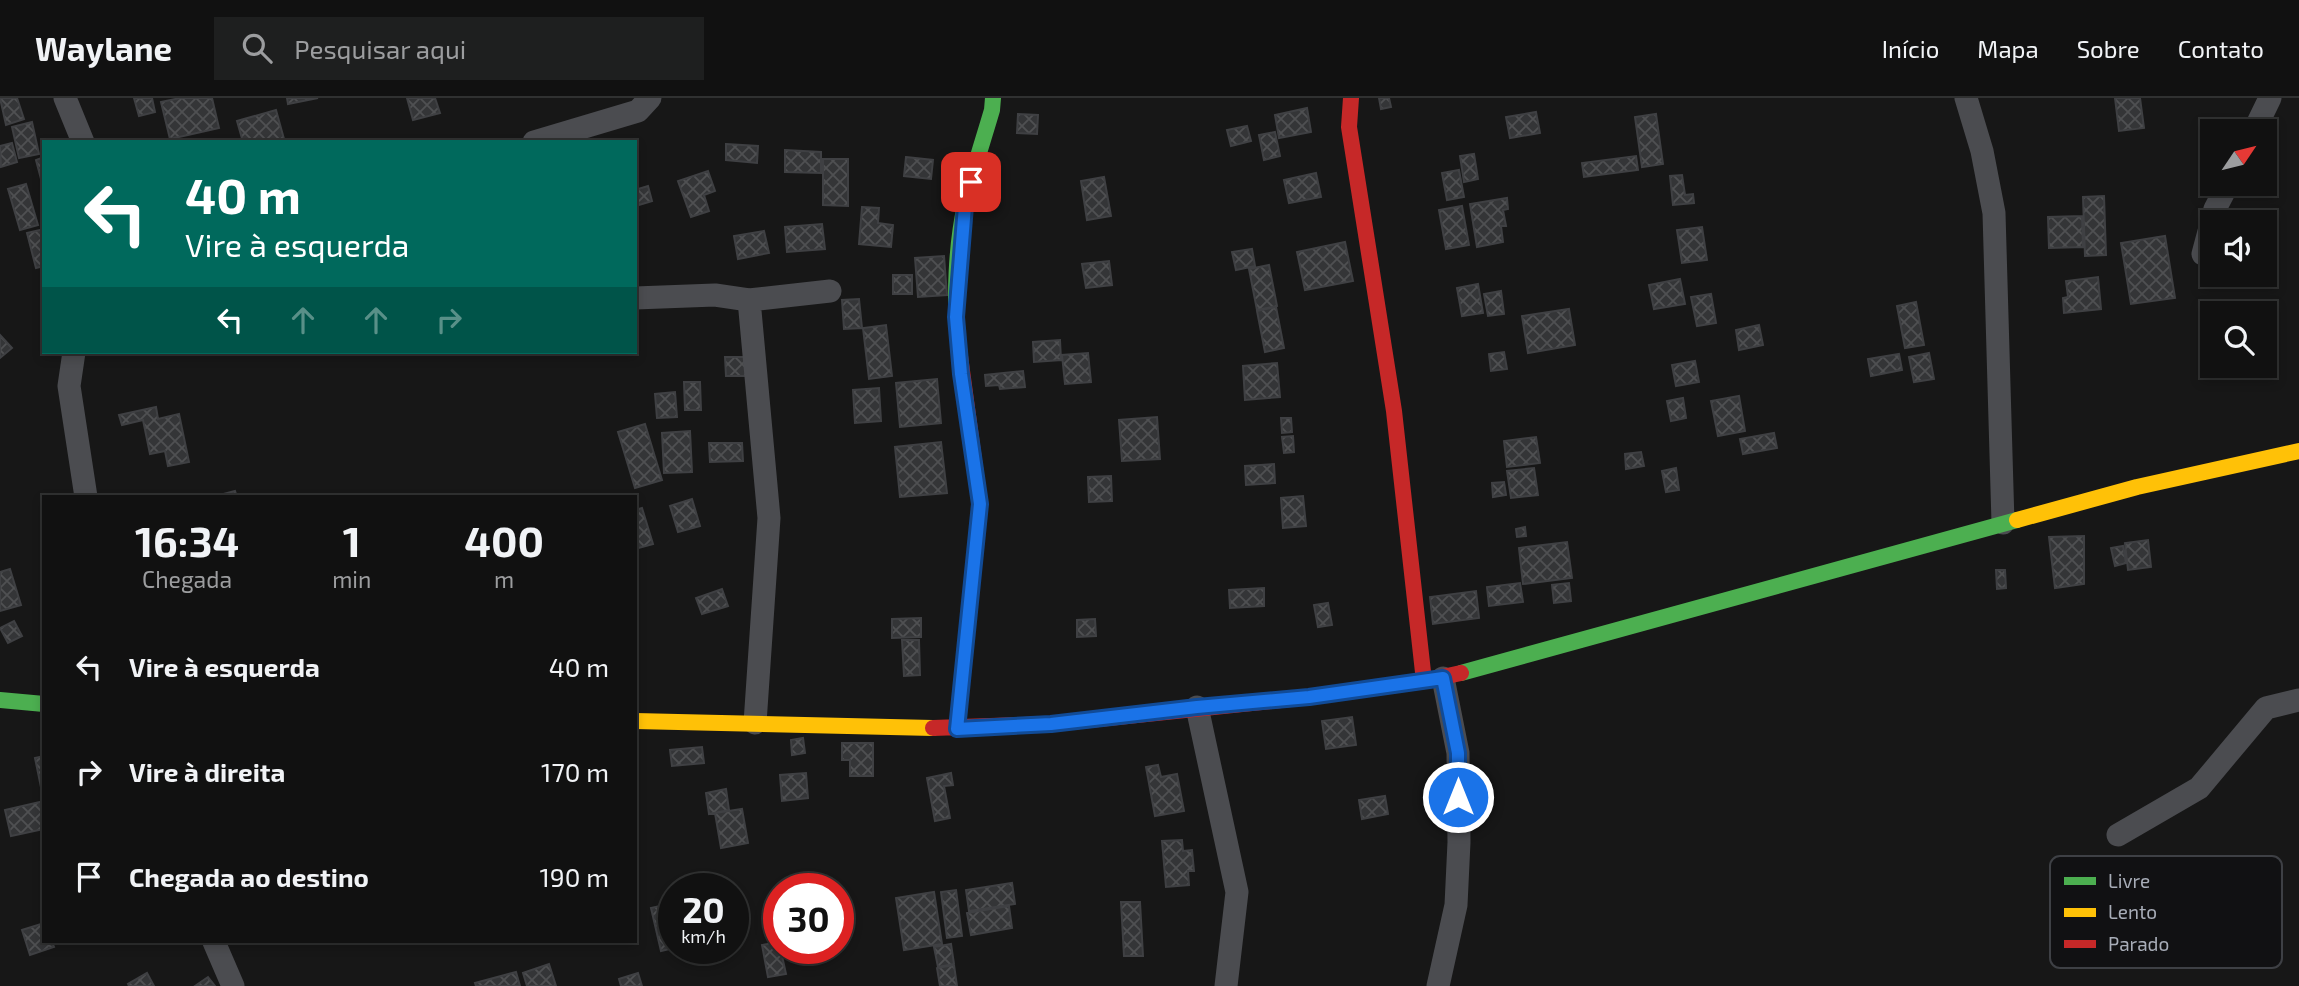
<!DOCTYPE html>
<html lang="pt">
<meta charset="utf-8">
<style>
body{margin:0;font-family:"Exo 2",sans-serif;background:#1e1f1f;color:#f1f3f6;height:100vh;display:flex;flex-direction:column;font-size:26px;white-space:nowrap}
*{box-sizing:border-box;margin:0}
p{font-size:23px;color:#9c9d9f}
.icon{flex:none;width:38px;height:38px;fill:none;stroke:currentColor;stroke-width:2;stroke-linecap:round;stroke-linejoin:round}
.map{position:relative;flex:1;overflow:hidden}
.details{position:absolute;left:42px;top:397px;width:595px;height:448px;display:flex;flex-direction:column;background:#111;border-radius:0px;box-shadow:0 4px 10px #0003,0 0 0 2px #303131}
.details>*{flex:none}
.hud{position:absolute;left:42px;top:42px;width:595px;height:214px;border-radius:0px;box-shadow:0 4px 10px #0003,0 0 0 2px #303131;background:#00695c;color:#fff;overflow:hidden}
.needle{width:46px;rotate:55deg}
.buttons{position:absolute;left:2200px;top:21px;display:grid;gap:14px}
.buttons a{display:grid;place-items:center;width:77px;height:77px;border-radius:0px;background:#111;box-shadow:0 4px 10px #0003,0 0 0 2px #303131;font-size:35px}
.speed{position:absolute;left:658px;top:775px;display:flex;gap:14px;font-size:35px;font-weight:700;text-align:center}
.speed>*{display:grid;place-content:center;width:91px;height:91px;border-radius:50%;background:#111;box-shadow:0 4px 10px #0003,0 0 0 2px #303131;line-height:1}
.speed small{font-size:18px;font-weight:400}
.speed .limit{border:10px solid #d22;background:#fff;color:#111}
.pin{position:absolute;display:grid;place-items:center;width:60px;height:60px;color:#fff;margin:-30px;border-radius:14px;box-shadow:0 4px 10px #0006}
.me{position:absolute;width:77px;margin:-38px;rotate:0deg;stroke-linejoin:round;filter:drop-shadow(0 0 5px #0008)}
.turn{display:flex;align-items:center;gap:24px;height:147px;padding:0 28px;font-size:32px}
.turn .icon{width:91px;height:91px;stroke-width:2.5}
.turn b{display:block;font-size:49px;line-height:60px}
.lanes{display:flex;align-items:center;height:66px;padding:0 28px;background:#0003;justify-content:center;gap:35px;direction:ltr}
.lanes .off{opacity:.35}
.eta{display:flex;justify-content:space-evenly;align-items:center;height:119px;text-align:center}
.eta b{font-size:42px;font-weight:700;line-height:49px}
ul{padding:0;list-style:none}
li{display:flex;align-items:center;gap:21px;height:105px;padding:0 28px}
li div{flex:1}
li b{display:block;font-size:26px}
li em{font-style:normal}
header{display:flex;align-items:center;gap:42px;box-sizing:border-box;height:98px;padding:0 35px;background:#111;border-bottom:2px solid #303131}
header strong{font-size:33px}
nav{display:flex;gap:38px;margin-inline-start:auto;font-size:24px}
.search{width:490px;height:63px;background:#1e1f1f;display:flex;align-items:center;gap:18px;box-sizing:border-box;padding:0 24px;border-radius:0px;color:#9c9d9f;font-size:26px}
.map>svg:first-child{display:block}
</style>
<header>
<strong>Waylane</strong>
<div class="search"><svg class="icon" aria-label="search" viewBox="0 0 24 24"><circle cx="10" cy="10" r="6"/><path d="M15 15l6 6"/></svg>Pesquisar aqui</div>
<nav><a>Início</a><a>Mapa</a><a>Sobre</a><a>Contato</a></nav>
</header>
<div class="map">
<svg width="2299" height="888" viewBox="0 0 2299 888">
<defs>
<pattern id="building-cross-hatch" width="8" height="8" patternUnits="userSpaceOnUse" patternTransform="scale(1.75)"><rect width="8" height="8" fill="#343537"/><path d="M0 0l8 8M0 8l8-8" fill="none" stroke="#4f5052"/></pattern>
</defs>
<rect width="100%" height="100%" fill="#171717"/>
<path fill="url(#building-cross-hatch)" stroke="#3f4043" stroke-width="2" d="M0 0H17L24 21 6 27Z
M134 0H152L155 14 139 18Z
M180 0H212L219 30 170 41 161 4Z
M287 0H318L288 6Z
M407 0H435L440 15 413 22Z
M1379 0H1389L1391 9 1381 11Z
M2115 0H2140L2144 30 2119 33Z
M1307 10 1311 34 1279 40 1275 17Z
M276 12 284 41 273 44H243L237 23Z
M1536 14 1540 35 1510 40 1506 19Z
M1018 16 1038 17 1037 36 1017 35Z
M1656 16 1663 66 1642 69 1635 19Z
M32 24 39 56 19 60 12 29Z
M1247 28 1251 43 1231 48 1227 32Z
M1275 34 1280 58 1264 62 1259 37Z
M12 45 17 64 1 69 0 48Z
M726 46 758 48 757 65 726 62Z
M785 52 821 54V75L785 74Z
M1474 56 1478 81 1464 84 1460 58Z
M1636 58 1638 72 1584 79 1582 65Z
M44 59V80L41 81 36 62Z
M906 59 933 62 931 81 904 78Z
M823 61H848V108L823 107Z
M1459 72 1464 99 1447 102 1442 75Z
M708 73 715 93 704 97 709 113 691 119 678 83Z
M1316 75 1321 99 1289 105 1284 82Z
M1682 77 1685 97 1693 96 1694 105 1673 107 1670 78Z
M1104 79 1111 118 1087 122 1081 83Z
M26 86 38 127 20 132 8 91Z
M648 88 652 103 639 107 635 92Z
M2104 98 2106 157 2085 158 2083 99Z
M1507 100 1508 111 1503 112 1506 128H1501L1503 144 1477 149 1470 106Z
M1462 108 1469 147 1446 151 1439 112Z
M862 109 879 110 878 125 893 127 891 149 859 146Z
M2082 118 2083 149 2049 150 2048 119Z
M822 126 825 151 787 154 785 129Z
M1702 129 1707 162 1682 165 1677 132Z
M44 131V168L36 170 27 135Z
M764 133 769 155 738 161 734 138Z
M2165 138 2175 200 2131 206 2121 145Z
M1345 144 1353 183 1305 192 1297 154Z
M1252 151 1255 168 1236 172 1232 154Z
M944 158 947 197 918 199 915 160Z
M1109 163 1112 187 1086 190 1082 166Z
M1269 167 1277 208 1257 212 1249 171Z
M893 177H912V196H893Z
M2098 179 2101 211 2064 215 2063 200 2068 199 2066 183Z
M1680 181 1685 206 1654 211 1649 187Z
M1478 186 1483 215 1462 218 1457 190Z
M1501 193 1504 216 1488 218 1484 196Z
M1711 196 1716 225 1697 228 1691 199Z
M859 201 862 230 844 231 842 202Z
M1916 204 1924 247 1905 250 1897 208Z
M1276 209 1284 250 1265 254 1257 213Z
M1569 211 1575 247 1528 255 1522 218Z
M886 227 892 278 869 281 863 230Z
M1759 227 1763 247 1739 252 1736 232Z
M0 237 12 250 0 260Z
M1060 242 1061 262 1034 264 1033 244Z
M1504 254 1507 271 1491 273 1489 256Z
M1088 255 1091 284 1065 286 1062 257Z
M1929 255 1934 281 1914 284 1909 259Z
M1899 256 1902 272 1871 278 1868 261Z
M725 259H750L751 278H726Z
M1695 263 1699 284 1676 288 1672 267Z
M1277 265 1280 299 1245 302 1243 268Z
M1023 273 1025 289 1000 291 999 287 986 288 985 277Z
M937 281 941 325 900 329 896 285Z
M684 284H700L701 312H685Z
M879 290 881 323 855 325 853 292Z
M675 294 677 319 657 320 655 296Z
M1739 298 1745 333 1718 338 1711 303Z
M1683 300 1686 320 1671 323 1667 303Z
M156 309 158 321 179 316 189 364 168 368 165 353 150 356 143 322 122 327 119 317Z
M1157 319 1160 361 1122 363 1119 322Z
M1281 320H1291L1292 334 1282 335Z
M645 326 662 382 635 390 618 334Z
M690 333 692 374 664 375 662 335Z
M1774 335 1777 350 1743 356 1740 341Z
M1293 338 1294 354 1284 355 1282 339Z
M1536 339 1540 365 1507 369 1504 343Z
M941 344 947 395 900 399 895 349Z
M709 345H742L743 363 710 364Z
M1641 354 1644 368 1626 371 1625 356Z
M1274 366 1275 385 1246 387 1245 368Z
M1534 370 1538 397 1511 400 1507 373Z
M1676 370 1679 392 1666 394 1662 373Z
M1111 378 1112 403 1089 404 1088 379Z
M1504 384 1506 397 1493 399 1492 385Z
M235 393 237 399H212Z
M1303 398 1306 428 1283 430 1281 400Z
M692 401 700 428 678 434 670 408Z
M642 410 653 446 635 451V412Z
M1525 429 1526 438 1517 439 1516 431Z
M2084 438V486L2055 490 2049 439Z
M2148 442 2151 469 2128 472 2125 445Z
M1567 444 1572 480 1523 486 1519 450Z
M2123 448 2126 465 2115 468 2111 450Z
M10 471 21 507 0 513V474Z
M1996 472H2005L2006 490 1997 491Z
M1520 485 1523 504 1489 508 1487 489Z
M1569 485 1571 503 1554 505 1552 487Z
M1264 490V508L1230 510 1229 492Z
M722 491 728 508 702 516 696 500Z
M1476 493 1479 520 1433 526 1430 499Z
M1328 505 1332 527 1318 529 1314 507Z
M921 520V539L892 540V521Z
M1095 521 1096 538 1077 539V522Z
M14 523 22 538 8 545 0 530Z
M902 542H919L920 577 904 578Z
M1352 619 1356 647 1326 651 1322 623Z
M803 640 805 655 792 657 791 642Z
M842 645H873V678H850V662H842Z
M702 649 704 665 672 668 670 652Z
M44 658V699H43L35 660Z
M1158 667 1161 679 1177 676 1184 713 1155 718 1146 669Z
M806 675 808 700 782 703 780 677Z
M951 675 953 687 944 688 950 720 935 723 927 680Z
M726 691 729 712 709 716 706 695Z
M1385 698 1388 716 1362 721 1359 702Z
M44 703V731L11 738 5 712Z
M742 711 748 745 721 750 715 715Z
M1182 742 1183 753 1192 752 1194 773H1188L1189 787 1166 789 1162 743Z
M1012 785 1015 806 969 813 966 792Z
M956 792 962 838 947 840 941 794Z
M934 794 942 846 904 852 896 800Z
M1121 804H1140L1143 858H1124Z
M674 805V850L661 853 651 810Z
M1009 808 1012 830 971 837 967 815Z
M44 825V844H52L54 849 30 857 22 832Z
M779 844 786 876 768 879 762 847Z
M951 846 954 866 938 869 934 849Z
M549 866 556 888H527L523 875Z
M954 867 957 888H940L937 870Z
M516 874 520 888H476L475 885Z
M147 875 154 888H129L128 886Z
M638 875 642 888H621L619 881Z
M208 879 215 888H195Z"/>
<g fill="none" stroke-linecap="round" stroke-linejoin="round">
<path stroke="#4b4c50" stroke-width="23" d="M65 0 83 44
M1966 0 1982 53 1994 115 2003 425
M2254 33 2270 0
M534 44 638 13 650 0
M2203 156 2215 111 2228 86
M635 200 715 197 749 202 830 193
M749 202 769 420 755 625
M74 254 69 288 86 399
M1197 609 1237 794 1226 888
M2118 737 2199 690 2266 610 2299 602
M214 844 233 888
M1438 888 1456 807 1459 744 1458 655 1443 580"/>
<path stroke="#4caf50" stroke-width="16" d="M958 243C954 200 956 148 965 107 972 75 983 43 992 12L993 0
M1461 575 2017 422
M0 602 44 606"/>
<path stroke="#ffc107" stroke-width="16" d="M2017 422 2137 389 2299 353
M635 623 933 630"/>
<path stroke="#c62828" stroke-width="16" d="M1351 0 1349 29 1394 313 1424 583
M933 630 1051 626 1309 599 1424 583 1461 575
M957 631 980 406 958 243"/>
</g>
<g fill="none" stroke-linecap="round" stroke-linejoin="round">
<defs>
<path id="route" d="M971 84 965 108 956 219 961 276 980 406 957 631 1051 626 1197 609 1309 599 1443 580 1458 655V699"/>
</defs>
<use href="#route" stroke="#114b97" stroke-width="18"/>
<use href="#route" stroke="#1a73e8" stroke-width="12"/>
</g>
<rect x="2050" y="758" width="232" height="112" rx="10" fill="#111113" stroke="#3e4045" stroke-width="2"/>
<rect x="2064" y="779" width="32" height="8" fill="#4caf50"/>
<rect x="2064" y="810" width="32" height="9" fill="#ffc107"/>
<rect x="2064" y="842" width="32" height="8" fill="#c62828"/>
<g font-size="19" fill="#a8adb8">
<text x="2108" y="790">Livre</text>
<text x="2108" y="821">Lento</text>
<text x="2108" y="853">Parado</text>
</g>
</svg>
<div class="buttons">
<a><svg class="needle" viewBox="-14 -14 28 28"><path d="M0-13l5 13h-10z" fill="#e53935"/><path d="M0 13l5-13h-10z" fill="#9c9d9f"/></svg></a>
<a><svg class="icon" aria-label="sound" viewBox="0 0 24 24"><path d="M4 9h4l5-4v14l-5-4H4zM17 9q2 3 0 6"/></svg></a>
<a><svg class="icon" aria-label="search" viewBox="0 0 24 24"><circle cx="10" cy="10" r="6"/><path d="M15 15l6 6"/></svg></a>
</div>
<div class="speed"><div>20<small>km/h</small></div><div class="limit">30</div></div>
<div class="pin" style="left:971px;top:84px;background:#d93025"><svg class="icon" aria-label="arrive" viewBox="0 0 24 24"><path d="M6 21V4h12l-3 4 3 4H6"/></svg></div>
<svg class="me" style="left:1458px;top:699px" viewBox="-20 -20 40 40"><circle r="17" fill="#1a73e8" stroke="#fff" stroke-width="3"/><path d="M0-11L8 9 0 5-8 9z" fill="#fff"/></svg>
<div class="hud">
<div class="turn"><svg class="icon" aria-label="left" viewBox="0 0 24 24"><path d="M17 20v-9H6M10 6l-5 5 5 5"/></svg><div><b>40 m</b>Vire à esquerda</div></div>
<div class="lanes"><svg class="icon" aria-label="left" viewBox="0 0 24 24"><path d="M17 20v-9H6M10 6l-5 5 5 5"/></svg><svg class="icon off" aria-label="ahead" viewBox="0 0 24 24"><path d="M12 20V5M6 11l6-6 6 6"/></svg><svg class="icon off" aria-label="ahead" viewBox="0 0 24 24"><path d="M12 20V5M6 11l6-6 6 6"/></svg><svg class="icon off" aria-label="right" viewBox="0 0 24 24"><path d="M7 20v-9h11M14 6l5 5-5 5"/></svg></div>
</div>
<section class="details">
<div class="eta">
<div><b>16:34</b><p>Chegada</p></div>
<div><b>1</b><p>min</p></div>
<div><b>400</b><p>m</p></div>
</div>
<ul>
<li><svg class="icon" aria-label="left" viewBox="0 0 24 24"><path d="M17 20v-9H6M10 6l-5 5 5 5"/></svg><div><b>Vire à esquerda</b></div><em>40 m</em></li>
<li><svg class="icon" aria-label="right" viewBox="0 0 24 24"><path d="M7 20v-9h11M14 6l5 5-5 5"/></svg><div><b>Vire à direita</b></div><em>170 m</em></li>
<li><svg class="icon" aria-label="arrive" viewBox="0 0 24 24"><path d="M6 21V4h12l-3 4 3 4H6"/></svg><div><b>Chegada ao destino</b></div><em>190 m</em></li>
</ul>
</section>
</div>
